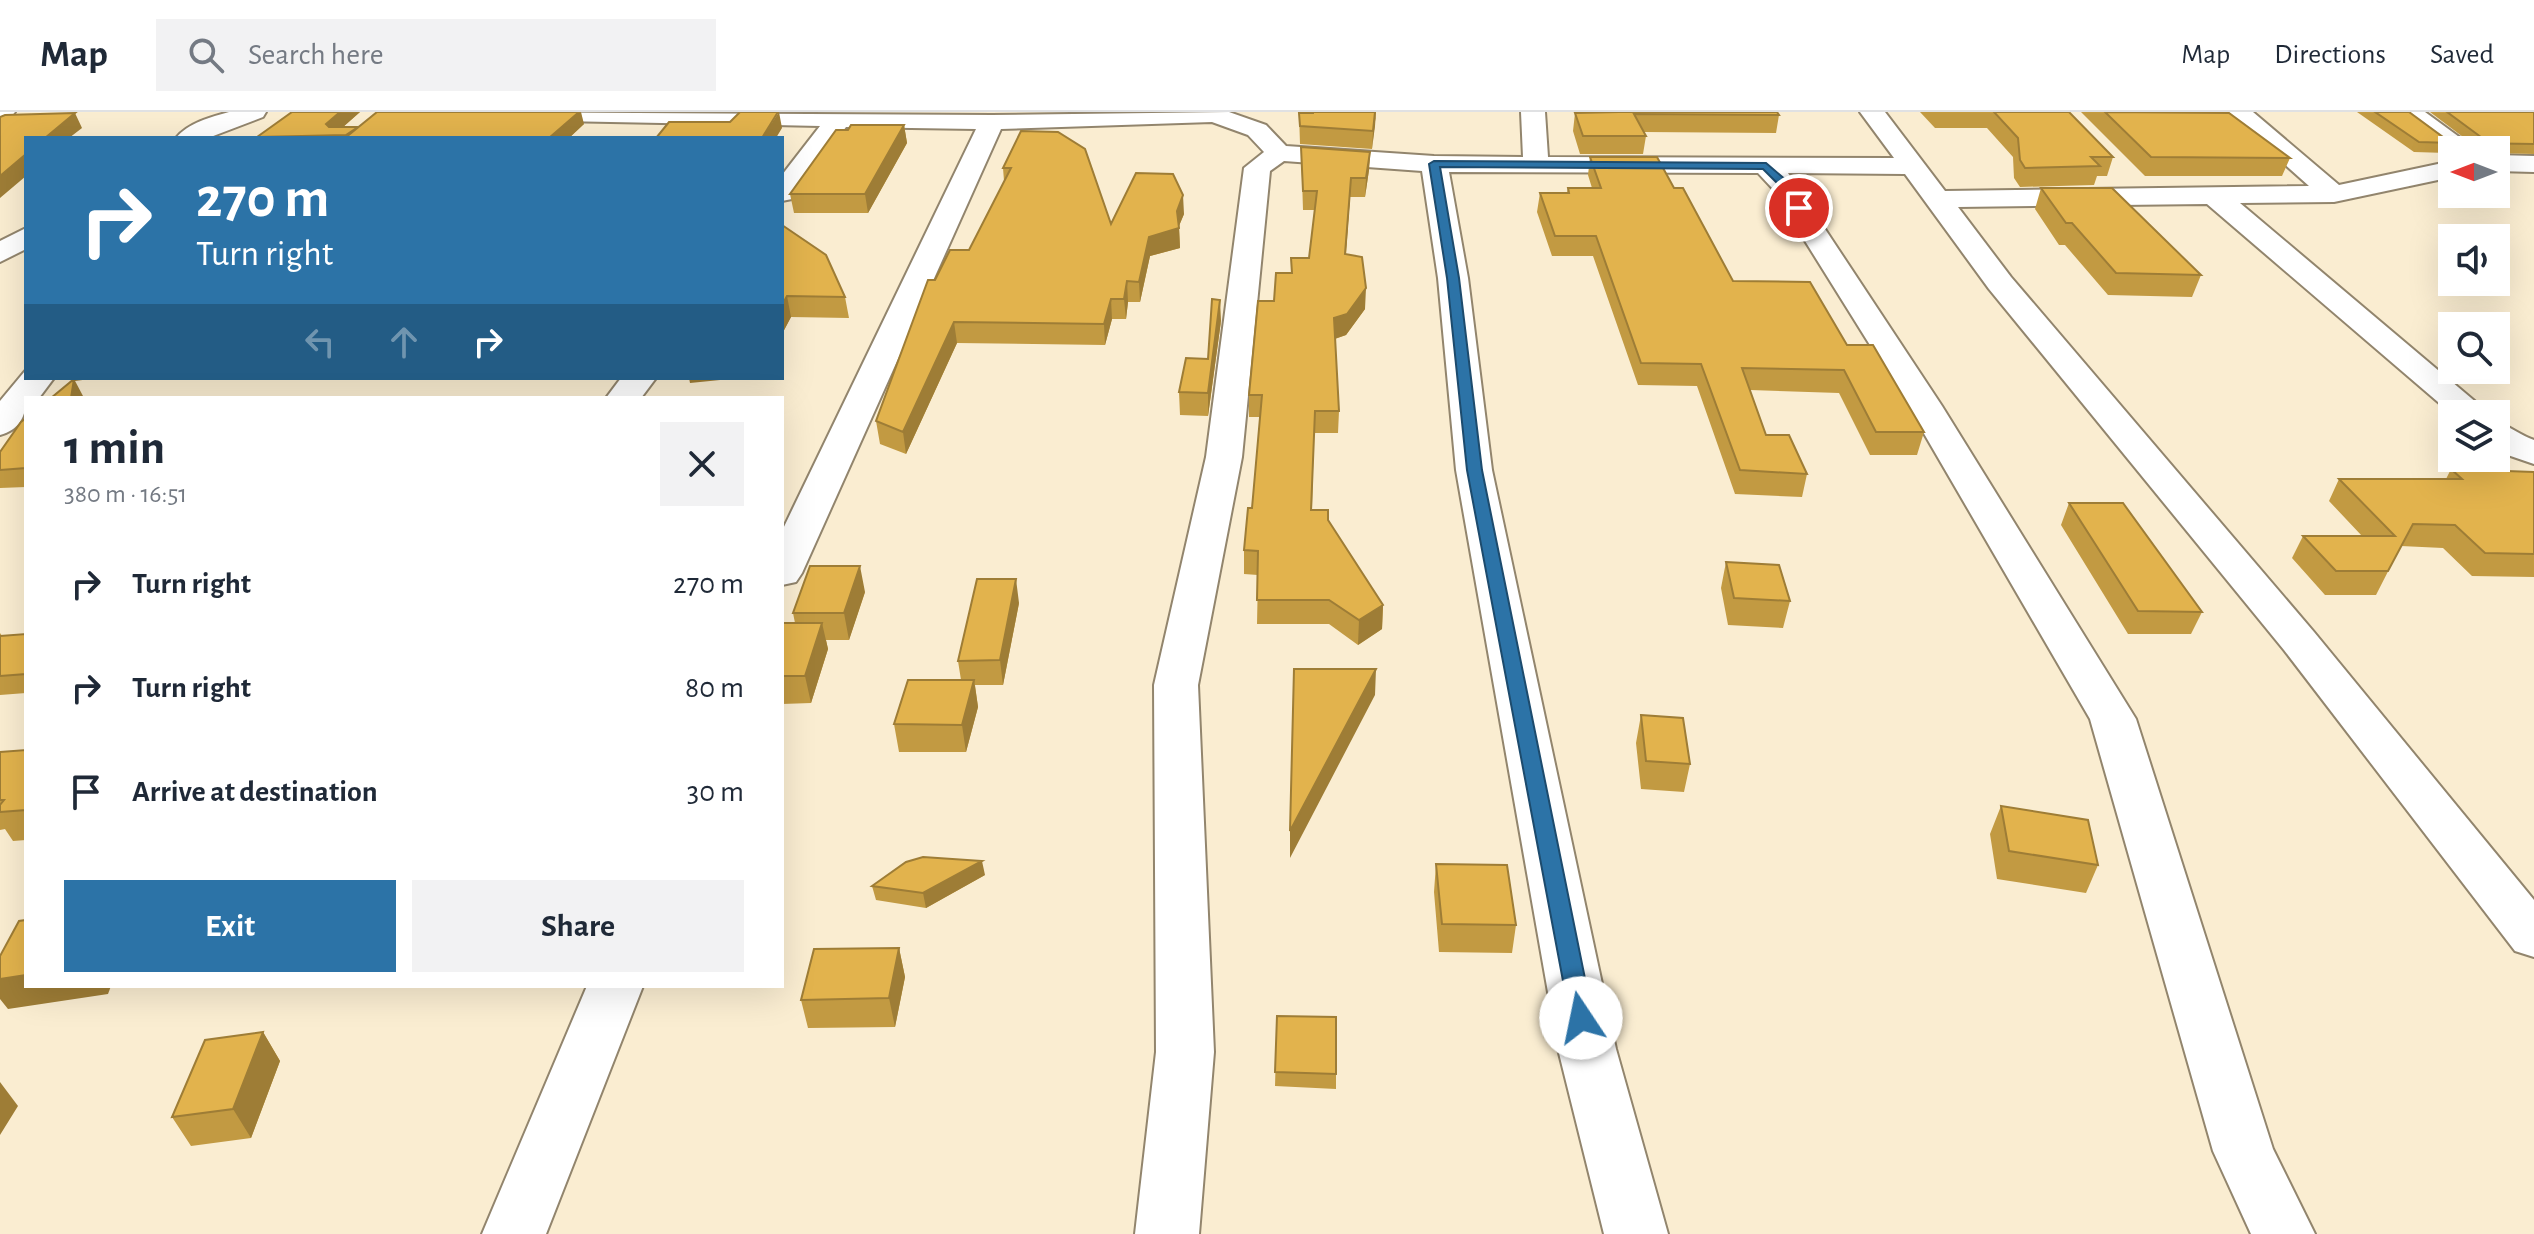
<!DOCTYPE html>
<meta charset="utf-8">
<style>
body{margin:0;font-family:"Alegreya Sans",sans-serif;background:#f2f2f3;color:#1f2937;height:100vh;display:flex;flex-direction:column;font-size:30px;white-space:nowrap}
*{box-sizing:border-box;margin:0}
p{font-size:26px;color:#747a83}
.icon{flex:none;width:44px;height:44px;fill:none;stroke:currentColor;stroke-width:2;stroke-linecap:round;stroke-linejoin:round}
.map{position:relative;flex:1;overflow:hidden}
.side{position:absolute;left:24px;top:284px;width:760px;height:592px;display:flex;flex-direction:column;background:#fff;border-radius:0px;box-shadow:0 8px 32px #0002}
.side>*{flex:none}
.banner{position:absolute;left:24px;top:24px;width:760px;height:244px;border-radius:0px;box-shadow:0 8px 32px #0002;background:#2c73a7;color:#fff;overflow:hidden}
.needle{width:52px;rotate:270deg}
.tools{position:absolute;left:2438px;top:24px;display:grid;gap:16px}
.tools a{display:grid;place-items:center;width:72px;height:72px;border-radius:0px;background:#fff;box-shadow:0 8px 32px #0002;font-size:40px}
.pin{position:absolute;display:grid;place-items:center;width:68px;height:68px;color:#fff;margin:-34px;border:4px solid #fff;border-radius:50%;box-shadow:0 2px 8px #0007}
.me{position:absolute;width:88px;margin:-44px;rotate:349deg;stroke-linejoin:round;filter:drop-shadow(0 0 6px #0008)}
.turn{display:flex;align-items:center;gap:28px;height:168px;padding:0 40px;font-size:36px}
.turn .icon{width:104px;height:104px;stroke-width:2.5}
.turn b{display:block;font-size:56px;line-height:68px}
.lanes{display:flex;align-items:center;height:76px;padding:0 40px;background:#0003;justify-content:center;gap:40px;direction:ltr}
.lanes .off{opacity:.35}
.round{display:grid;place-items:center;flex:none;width:84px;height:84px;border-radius:0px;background:#f2f2f3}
.headline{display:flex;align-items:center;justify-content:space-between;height:136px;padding:0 40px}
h1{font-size:48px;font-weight:700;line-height:60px}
.cta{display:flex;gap:16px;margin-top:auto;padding:16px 40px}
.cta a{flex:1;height:92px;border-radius:0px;background:#2c73a7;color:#fff;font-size:32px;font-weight:700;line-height:92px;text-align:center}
.cta a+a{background:#f2f2f3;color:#1f2937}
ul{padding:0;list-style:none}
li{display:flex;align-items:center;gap:24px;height:104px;padding:0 40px}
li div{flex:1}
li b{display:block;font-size:30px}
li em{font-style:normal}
header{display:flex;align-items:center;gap:48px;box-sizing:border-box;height:112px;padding:0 40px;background:#fff;border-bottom:2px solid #e0e1e3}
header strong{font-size:38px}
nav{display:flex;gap:44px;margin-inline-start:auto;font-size:28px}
.search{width:560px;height:72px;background:#f2f2f3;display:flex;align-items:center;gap:20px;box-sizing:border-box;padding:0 28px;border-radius:0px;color:#747a83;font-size:30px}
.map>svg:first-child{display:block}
</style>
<header>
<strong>Map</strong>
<div class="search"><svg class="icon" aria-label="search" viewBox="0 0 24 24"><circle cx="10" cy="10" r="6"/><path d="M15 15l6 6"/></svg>Search here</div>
<nav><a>Map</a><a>Directions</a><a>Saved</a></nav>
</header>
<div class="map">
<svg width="2534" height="1122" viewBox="0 0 2534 1122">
<rect width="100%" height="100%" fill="#faedd1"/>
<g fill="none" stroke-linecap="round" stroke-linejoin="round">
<defs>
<path id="street" d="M0 0H15L9 7 0 9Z
M229 0H266L263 5 208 26H176C188 11 211 5 229 0Z
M450 0 992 3 1229 0 1266 13 1286 34 1434 44 1523 45 1521 0H1545L1548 45 1894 46 1860 0H1885L1945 79 2309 74 2226 0H2253L2339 73 2452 49V65L2334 90 2240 91 2490 302H2452L2207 92 1958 95 2011 165 2314 520 2534 788V845L2515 839 2284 538 1989 177 1905 62 1788 61 1942 294 2136 607 2273 1037 2315 1122H2251L2213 1039 2090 607 1908 294 1772 76 1758 61 1449 60 1468 166 1492 358 1616 937 1668 1122H1604L1558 937 1456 358 1438 166 1422 59 1284 49 1270 59 1242 345 1198 573 1214 940 1199 1122H1135L1156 940 1154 573 1206 345 1244 56 1264 40 1248 23 1212 10 1001 17 802 461 796 470 782 473V419L976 17 846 15 792 87 782 89V63L820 14 462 7 453 5Z
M2397 0H2425L2477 38H2452V41Z
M2496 43 2534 44V60L2496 59Z
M26 116V137L0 150V129Z
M25 259 26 266H54L39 286H26C26 305 19 318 0 323V289Z
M621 266H656L641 286H606Z
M2496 310C2510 314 2520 323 2534 328V352L2496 339Z
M587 874H643L546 1122H482Z"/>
</defs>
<use href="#street" stroke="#92856d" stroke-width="4"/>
<use href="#street" fill="#fff" fill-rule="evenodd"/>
</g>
<path fill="#c29a42" d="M292 0H360L343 15 584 12 569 26H257Z
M1311 0H1376L1372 37 1300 32 1299 1H1311Z
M1608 0H1777L1779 3 1776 21 1644 20 1646 24 1643 42H1580L1573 19 1575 1Z
M1920 0H2069L2113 45 2107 64H2097L2094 73 2020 75 2014 66 2013 45 1987 16H1935Z
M2081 0H2167L2290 46 2282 64H2145Z
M2357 0H2409L2451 31 2447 41 2414 40Z
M2430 0H2534V42L2496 41V38H2466L2469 31H2471Z
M904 13 907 31 868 101H794L790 82 848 18Z
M1021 19 1111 112 1184 102 1179 114 1180 136 1150 144 1140 190H1128L1126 207H1112L1105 233 957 231 906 342 880 332 876 309 935 168 969 138 1004 69 1003 56Z
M1301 35 1370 40 1369 58 1365 85H1350L1346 142 1365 197 1346 223 1335 227 1339 299 1338 321H1314L1312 398 1328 408 1383 493 1382 517 1358 533 1329 512H1257L1258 463 1244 462V438L1252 396 1260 305H1249V283L1274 189 1291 161 1309 146 1315 98H1303Z
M1590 45 1674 76 1733 169 1847 233 1924 320 1917 343H1870L1839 281 1750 278 1766 323 1807 362 1802 385 1735 382 1697 274 1638 273 1593 144H1552L1537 100 1540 81H1567L1568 76H1592L1588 63Z
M2041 76 2201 163 2192 185 2108 183 2065 133H2059L2035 97Z
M782 113 845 185 849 206 791 205 782 222Z
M1221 209 1208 304 1180 303 1179 280 1208 247Z
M26 306V375L0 376V340Z
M2451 357 2534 360V465L2472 464 2443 436 2401 434 2376 483H2325L2292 446 2303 424H2362L2329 389 2339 367H2446Z
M2069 391 2202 500 2191 522H2128L2061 413Z
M1726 450 1790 489 1783 516 1728 513 1721 476Z
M865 480 849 528H826L828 537 811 591 782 592V511H795L793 501Z
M1019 491 1003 573H975L978 595 966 640H899L894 612 961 568 958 549Z
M0 521 2 524 26 522V581L0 583Z
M1641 603 1690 652 1684 680 1641 677 1636 631Z
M26 638V728L13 729 5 717 0 718V640Z
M2001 694 2098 753 2086 781 1997 767 1990 722Z
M1436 752 1516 813 1512 841 1439 840 1434 780Z
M985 763 926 796 876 788 872 774Z
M899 836 905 865 895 915 808 916 801 888Z
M1277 904 1336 962V977L1275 974Z
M263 920 280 949 251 1026 191 1034 172 1005Z"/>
<path fill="#9e7d36" d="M340 0H360L334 23 326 12Z
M579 0H581L584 12 569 26H549Z
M779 0 782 16 776 26H762Z
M1376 0 1375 14 1372 37 1373 19Z
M75 1 82 16 69 26H45Z
M904 13 907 31 868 101 865 82Z
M1370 40 1369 58 1365 85 1366 66Z
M26 42V64L0 86V64Z
M1351 66 1350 85 1344 162 1345 142Z
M1183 83 1184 102 1178 116H1179L1180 136 1150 144 1140 190 1139 170 1149 125 1177 99Z
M1127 169 1128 190 1126 207 1124 187Z
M1366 176 1365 197 1346 223 1334 227V206Z
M787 184 791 205 782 222V193Z
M1111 187 1112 207 1105 233 1104 212Z
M1220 188 1221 209 1208 304V281Z
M954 210 957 231 906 342 903 320Z
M74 266H98L75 269Z
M689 266H740L690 271Z
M74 267 83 284 82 286H71Z
M860 454 865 480 849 528 844 501Z
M1016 467 1019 491 1003 573 1000 548Z
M1383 493 1382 517 1358 533 1359 508Z
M822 511 828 537 811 591 805 564Z
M1376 557 1375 583 1290 746V719Z
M974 568 978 595 966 640 962 613Z
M982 749 985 763 926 796 923 781Z
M899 836 905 865 895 915 889 886Z
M26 863V874H111L108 882 8 897 0 887V867Z
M263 920 280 949 251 1026 233 997Z
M0 970 18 994 0 1023Z"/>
<path fill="#e2b34d" stroke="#9e7d36" stroke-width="2" d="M292 0H340L326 12 329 15H358L346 23 257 25Z
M377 0H579L549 26H345Z
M740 0H778L762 26H656L669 10H730Z
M1313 0H1375L1373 19 1300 14 1299 1H1313Z
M1619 0H1777L1779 3 1634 2 1646 24H1583L1575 1Z
M1994 0H2069L2113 45H2091L2100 54 2025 56 2020 48 2018 26Z
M2105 0 2229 1 2290 46 2151 45Z
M2375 0H2409L2451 31 2419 30Z
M2447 0H2534V32L2469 31H2482L2485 28Z
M75 1 45 26H26V42L0 64V5L5 3Z
M851 13H904L865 82H790L836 18H848Z
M1021 19 1058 20 1085 37 1111 112 1136 61 1173 62 1183 83 1177 99 1179 116 1149 125 1139 170 1127 169 1124 187H1111L1104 212 954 210 903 320 876 309 928 168H935L950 138H969L1011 56H1003Z
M1301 35 1370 40 1366 66H1351L1345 142 1362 145 1366 176 1347 202 1334 206 1339 299H1315L1311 398H1328V408L1383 493 1359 508 1329 488H1257L1258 439 1244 438 1248 396H1252L1262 283H1249L1258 189H1274L1276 161H1292L1291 146H1309L1317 79H1303Z
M1590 45H1657L1674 76H1683L1733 169 1810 170 1847 233H1873L1924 320H1876L1844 258 1742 256 1766 323H1789L1807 362 1740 358 1701 252 1641 251 1596 124H1555L1540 81H1569L1568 76H1601Z
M2041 76H2112L2201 163 2116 161 2072 111H2066Z
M782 113 826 143 845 185 787 184 782 193Z
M1212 187 1220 188 1208 281 1179 280 1186 246 1208 247Z
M74 267 71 286H51Z
M26 306V356L0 358V340L21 310Z
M2451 357 2534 360V442L2485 441 2455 413 2413 412 2388 459H2336L2303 424H2395L2339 367H2462Z
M2069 391H2123L2202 500 2138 499Z
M1726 450 1779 453 1790 489 1734 486Z
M810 454H860L844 501H793Z
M977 467H1016L1000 548 958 549Z
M782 511H822L805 564H782Z
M26 522V562L0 564V524Z
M1294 557H1376L1290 719Z
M908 568H974L962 613 894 612Z
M1641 603 1683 606 1690 652 1646 649Z
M26 638V698L0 700V693L4 688H0V640Z
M2001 694 2088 708 2098 753 2009 739Z
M923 745 982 749 923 781 872 774 906 750Z
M1436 752 1507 753 1516 813 1442 812Z
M26 808V863L0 867V844L19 809Z
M899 836 889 886 801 888 814 837Z
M1277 904 1336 905V962L1275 960Z
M263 920 233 997 172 1005 205 928Z"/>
<path fill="#2c73a7" stroke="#1d4b6d" stroke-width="2" d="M1434 49 1766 51 1787 69 1805 96 1795 98 1779 73 1763 57 1440 55 1459 166 1482 358 1593 906 1589 912 1581 915 1573 912 1570 906 1467 358 1447 166 1429 52Z"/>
</svg>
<div class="tools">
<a><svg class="needle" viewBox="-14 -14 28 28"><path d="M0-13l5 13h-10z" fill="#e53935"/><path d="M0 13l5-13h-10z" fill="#747a83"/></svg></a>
<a><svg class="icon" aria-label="sound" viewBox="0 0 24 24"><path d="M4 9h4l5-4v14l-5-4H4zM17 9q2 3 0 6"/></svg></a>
<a><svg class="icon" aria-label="search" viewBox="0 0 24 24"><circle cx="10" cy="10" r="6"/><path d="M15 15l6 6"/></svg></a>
<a><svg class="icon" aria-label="layers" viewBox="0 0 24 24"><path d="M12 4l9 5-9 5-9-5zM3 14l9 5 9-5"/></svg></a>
</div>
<div class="pin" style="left:1799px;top:96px;background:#d93025"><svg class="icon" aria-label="arrive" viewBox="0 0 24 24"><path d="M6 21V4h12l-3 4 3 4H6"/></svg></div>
<svg class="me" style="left:1581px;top:906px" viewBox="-20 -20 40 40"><circle r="19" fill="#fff"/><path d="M0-13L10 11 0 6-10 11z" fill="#2c73a7"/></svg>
<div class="banner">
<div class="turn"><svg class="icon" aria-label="right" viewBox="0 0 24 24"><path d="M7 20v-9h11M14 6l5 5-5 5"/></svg><div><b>270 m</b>Turn right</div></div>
<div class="lanes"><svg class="icon off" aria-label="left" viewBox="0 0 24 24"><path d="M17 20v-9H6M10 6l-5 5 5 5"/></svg><svg class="icon off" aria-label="ahead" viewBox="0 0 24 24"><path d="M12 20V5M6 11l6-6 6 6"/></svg><svg class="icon" aria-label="right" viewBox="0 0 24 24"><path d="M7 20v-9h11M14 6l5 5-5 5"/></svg></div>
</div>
<section class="side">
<div class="headline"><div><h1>1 min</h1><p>380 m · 16:51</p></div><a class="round"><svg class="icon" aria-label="close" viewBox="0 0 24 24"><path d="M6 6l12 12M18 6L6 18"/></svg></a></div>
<ul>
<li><svg class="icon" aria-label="right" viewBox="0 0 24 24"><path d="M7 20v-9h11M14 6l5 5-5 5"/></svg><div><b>Turn right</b></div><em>270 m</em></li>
<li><svg class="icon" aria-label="right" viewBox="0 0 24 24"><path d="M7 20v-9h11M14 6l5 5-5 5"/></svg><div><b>Turn right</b></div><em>80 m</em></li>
<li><svg class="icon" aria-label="arrive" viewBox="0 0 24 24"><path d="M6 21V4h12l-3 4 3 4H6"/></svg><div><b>Arrive at destination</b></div><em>30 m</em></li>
</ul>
<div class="cta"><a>Exit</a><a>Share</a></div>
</section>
</div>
